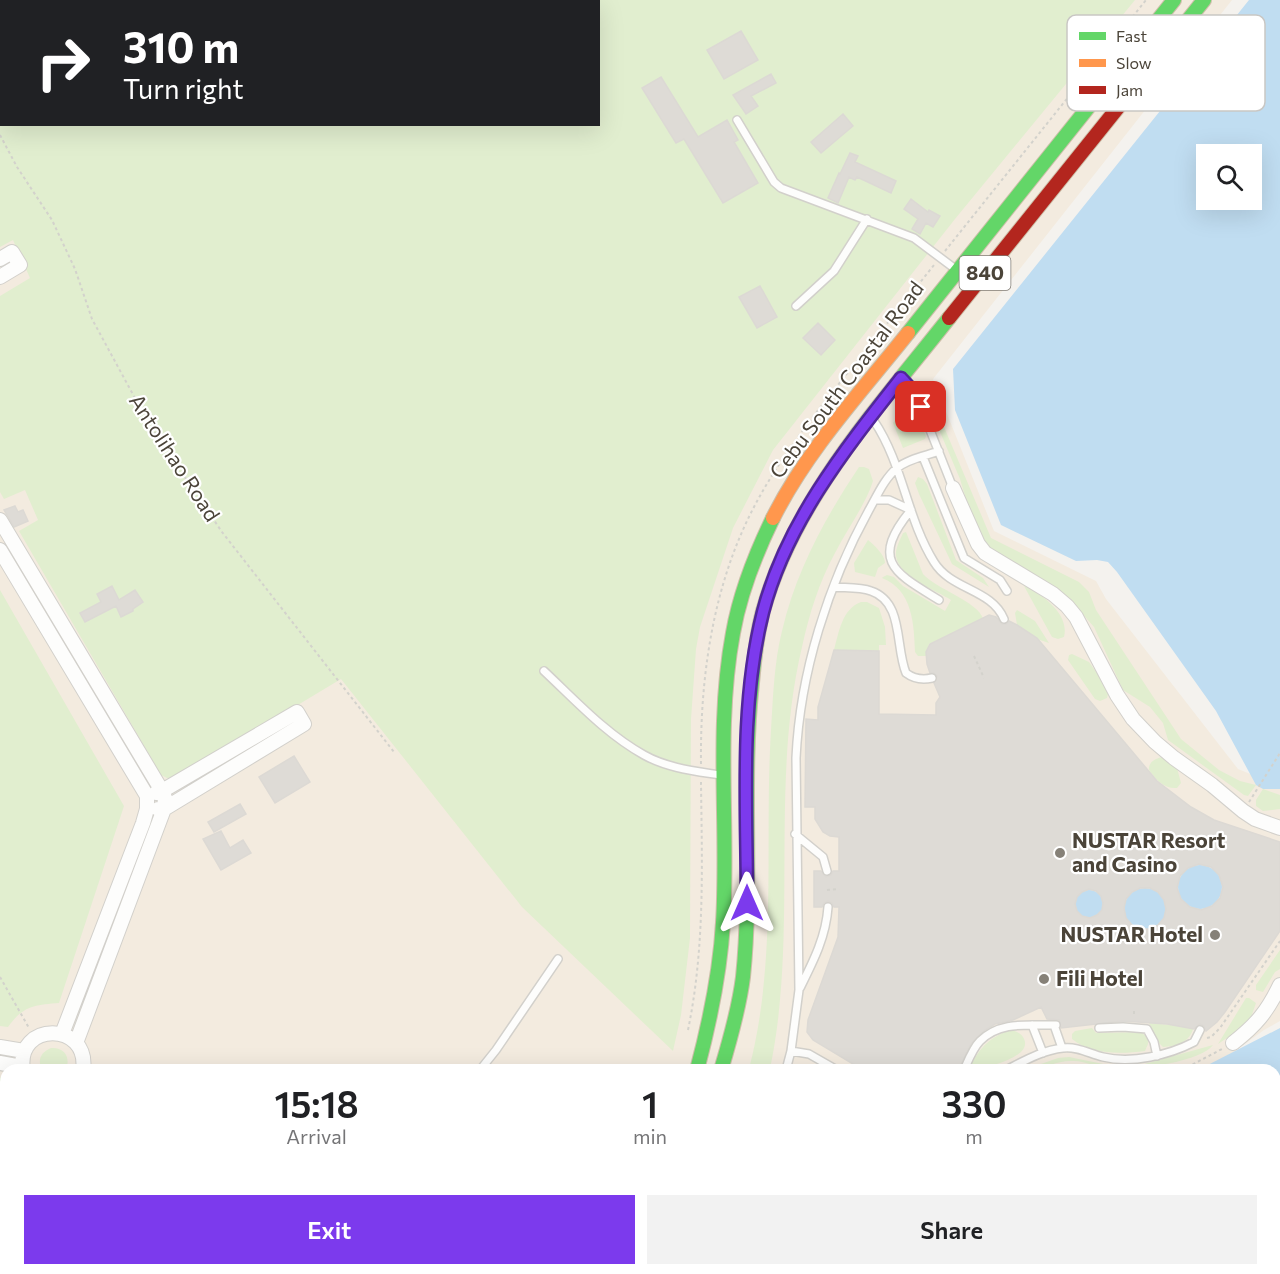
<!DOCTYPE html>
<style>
body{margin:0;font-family:Commissioner,sans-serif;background:#f2f2f2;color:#202124;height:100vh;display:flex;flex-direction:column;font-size:22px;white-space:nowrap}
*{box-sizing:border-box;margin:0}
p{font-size:20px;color:#757577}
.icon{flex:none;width:33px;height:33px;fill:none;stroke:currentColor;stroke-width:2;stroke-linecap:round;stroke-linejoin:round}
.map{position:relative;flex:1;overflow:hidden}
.panel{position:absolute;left:0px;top:1064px;width:1281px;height:212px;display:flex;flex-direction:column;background:#fff;border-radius:18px 18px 0 0;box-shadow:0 6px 24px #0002}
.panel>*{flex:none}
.top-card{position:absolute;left:0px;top:0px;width:600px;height:126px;box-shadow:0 6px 24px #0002;background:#202124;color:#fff;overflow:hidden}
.buttons{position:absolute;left:1196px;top:144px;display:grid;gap:12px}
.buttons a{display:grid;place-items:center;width:66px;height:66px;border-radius:0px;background:#fff;box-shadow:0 6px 24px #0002;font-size:30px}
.pin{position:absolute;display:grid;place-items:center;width:51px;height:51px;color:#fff;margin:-26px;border-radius:12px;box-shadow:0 3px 9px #0006}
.me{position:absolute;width:66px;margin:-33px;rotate:0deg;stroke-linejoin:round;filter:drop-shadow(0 0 4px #0008)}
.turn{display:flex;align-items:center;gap:21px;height:126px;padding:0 24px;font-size:27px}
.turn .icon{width:78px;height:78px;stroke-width:2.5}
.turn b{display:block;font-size:42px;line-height:51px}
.eta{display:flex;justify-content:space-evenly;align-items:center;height:102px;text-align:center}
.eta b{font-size:36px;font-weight:600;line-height:42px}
.action{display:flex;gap:12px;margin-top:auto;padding:12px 24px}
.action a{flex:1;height:69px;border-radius:0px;background:#7c3aed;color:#fff;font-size:24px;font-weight:600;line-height:69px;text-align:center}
.action a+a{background:#f2f2f2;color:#202124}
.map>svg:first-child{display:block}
</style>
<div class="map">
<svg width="1280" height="1274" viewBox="0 0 1280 1274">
<rect width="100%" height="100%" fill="#f4f2ee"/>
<path fill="#f3ebdf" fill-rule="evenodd" d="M0 0H1232L933 379 994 531 1096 581 1106 599 1238 769 1280 786V1021L1264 1030 1209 1070H6V1269H1010V1274H0ZM2 2H598V124H2Z"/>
<path fill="#e1eecf" d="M68 0H1135L955 219 773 450 733 528 700 627 696 649 691 719 690 938 681 1015 673 1051 522 907 341 679 176 778H167L161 775 19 531 38 520 25 490 4 499 0 492V296L30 278 13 240 0 247V40L1 39 2 124H598V2L66 1Z
M925 382 991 538 1079 582 1089 592 1096 610 1181 739 1219 770 1240 781 1256 785 1248 796 1244 795 1168 740 1163 723 1150 707 1123 690 1094 627 1072 602 989 549 968 506 960 479 921 387Z
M910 401 926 436 925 439 903 448 893 423Z
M859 467H864L869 469 873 481C865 506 847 529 835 553 819 582 809 615 802 647 769 786 799 930 770 1069H749C778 958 764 844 771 730 773 697 774 663 782 631 796 571 825 518 859 467Z
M918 477 923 479 927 484 956 560 983 578 989 587 952 564 919 494 915 483Z
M906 532 923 574C936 589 979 602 983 619L929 644 926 656H918L915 652C914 625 913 590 882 578L883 577 887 575 894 577 903 586 945 611 951 600C936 590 899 578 896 556 895 549 900 540 903 533Z
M868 540C874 545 885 555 885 563L878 568 875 577 855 572 854 563Z
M1024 586C1042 594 1070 614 1064 637L1058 639 1052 637Z
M0 590 124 806 59 1003C34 1005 23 1006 8 1027L0 1026Z
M861 602H867L879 608 885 627 886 645H879V651L834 650C839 632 842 609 861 602Z
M1017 610 1035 621 1049 643 1037 639 1017 625 1015 613Z
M1072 654 1089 662 1109 690 1107 698 1100 701 1095 699 1068 660 1069 655Z
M1163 757 1177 768 1181 783 1177 788C1164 789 1156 780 1149 770 1148 762 1156 758 1163 757Z
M1263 789 1280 795V809L1263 811 1256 806V800Z
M1280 950V969L1275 972 1263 992 1256 990V985Z
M1246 998H1249L1256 1003 1249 1023 1218 1044Z
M1149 1023 1182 1026 1193 1029C1189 1043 1176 1046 1163 1047L1159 1043Z
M1092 1028 1096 1033 1141 1032 1148 1038V1044L1145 1051C1121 1054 1092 1055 1072 1039V1034L1075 1031Z
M1009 1030C1021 1030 1031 1042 1021 1052 1011 1061 985 1069 972 1069L971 1065C982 1045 989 1039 1009 1030Z
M1213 1045C1201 1062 1132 1071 1112 1070 1098 1068 1085 1060 1071 1061 1055 1061 1042 1070 1027 1069L1058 1058 1069 1057 1113 1066 1141 1065Z
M51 1048C64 1047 71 1057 66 1069H42C37 1060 41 1052 51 1048Z
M0 1077 5 1078 6 1082V1269H149L152 1274H0Z
M635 1269H795L793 1274H631Z"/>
<path fill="#c0ddf1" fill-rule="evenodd" d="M1249 0H1280V789H1263L1256 785 1216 711 1117 572 1108 562 1097 560 1076 561 1001 525 955 410 953 369ZM1206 154H1251V200H1206Z
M1178 887a22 22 0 1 1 44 0a22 22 0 1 1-44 0Z
M1124 909a21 21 0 1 1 42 0a21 21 0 1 1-42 0Z
M1075 904a14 14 0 1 1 28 0a14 14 0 1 1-28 0Z
M1280 1028V1274H1029L1030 1269H1275V1070L1200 1069Z"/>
<path fill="#dedbd6" stroke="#dcd9d4" stroke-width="1.5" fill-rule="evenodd" d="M741 31 758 60 724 79 707 50Z
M771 74 776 83 751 96 758 106 746 114 733 95Z
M661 77 698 137 727 120 738 140 734 142 758 183 723 203 684 139 676 143 642 88Z
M843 114 853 126 821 153 811 142Z
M850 153 858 156 855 162 896 181 891 193 857 177 855 180 849 177 838 203 828 198 839 173 840 174Z
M911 199 928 212 929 210 940 216 933 227 926 223 920 234 912 229 918 219 904 209Z
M760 286 777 317 757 328 739 297Z
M818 323 835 340 821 355 803 338Z
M15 506 18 512 23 510 28 521 14 527 4 510Z
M112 586 119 600 135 590 143 602 133 609V611L121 617 116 606 85 622 80 613 101 602 97 594Z
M989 615 996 617 1002 624H1006L1009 621 1017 625 1037 638 1157 781 1191 807 1214 820 1280 842V931L1225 1012 1217 1022 1206 1031 1204 1026 1200 1024 1194 1029 1167 1024 1123 1021 1061 1028 1059 1020 1047 1019 1041 1007 1013 1020 995 1024 985 1030 971 1044 958 1070H863L813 1040 807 1032 808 1020 838 937 839 907H834L832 903 828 901 824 903 822 907H814V871H821L826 877 831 875 833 871H839V837L830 836 823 832 815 819V807H805L806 719 818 720V707L834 650 879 651V714L936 715V703L940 697 934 683 937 676 934 673H930L927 664 926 652 930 644ZM1199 864 1211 867 1219 875 1223 887 1220 898 1212 906 1201 910 1190 907 1181 899 1177 888 1180 876 1188 868ZM1140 888H1150L1158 892 1164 900 1166 909 1164 918 1158 925 1149 929H1140L1132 925 1126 918 1124 908 1126 899 1132 892ZM1089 889 1096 891 1101 896 1103 903 1102 910 1097 915 1090 918 1082 916 1077 911 1075 904 1077 897 1082 892Z
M294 756 310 782 275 803 259 777Z
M240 804 246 814 214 832 208 822Z
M221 831 230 848 243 840 251 853 221 870 203 839Z"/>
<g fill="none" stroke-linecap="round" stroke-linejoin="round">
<defs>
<path id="lane" d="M737 120 774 182 781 188 914 238 954 268
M796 306 834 271 867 219
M905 382 917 397 953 488
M874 421C903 464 907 519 934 562 951 590 992 589 1004 619
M923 457 964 558 1000 580 1007 591
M875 500H889L911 510C869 561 895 573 939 600
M834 587C846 588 860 587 871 591 904 602 895 647 906 673 914 679 923 680 932 678
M544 671C575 700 606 734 644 755 667 768 695 771 720 775
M795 834 823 857 827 871
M800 988C813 962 826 937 828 907
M1032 1025 1043 1053
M1054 1025 1062 1048
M1099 1028 1123 1027 1147 1029 1154 1042 1157 1056
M791 1051 809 1054 837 1070
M480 1070 496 1050 558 959
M786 1070 791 1051 799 990 796 758C800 673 828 584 869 510 877 496 884 479 897 468 908 459 925 456 939 451
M964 1070C968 1061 973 1048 980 1041 1001 1020 1030 1026 1056 1025
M1006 1070C1024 1061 1043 1050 1063 1048 1077 1046 1090 1054 1103 1057 1132 1064 1169 1055 1194 1042L1200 1030
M210 1274 219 1269"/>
<path id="street" d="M45 2 48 0
M0 28 2 27
M0 259 12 252 20 265 0 277
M953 488 978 544 985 553 1053 594 1067 606 1076 617 1117 695 1133 719 1155 742 1174 758 1212 785 1243 811 1255 819 1280 828
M0 520 162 791 165 798 164 809 76 1043
M0 550 147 796V809L143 823 62 1034
M156 793 162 791 297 712 304 724 164 809H158
M1233 1043C1256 1025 1267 1012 1280 985
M0 1047 24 1051
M0 1063 22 1067
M23 1070C15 1021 90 1021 83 1070
M163 1269 166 1274
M188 1269 191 1274
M983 1274V1269"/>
<path id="fast" d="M1132 90 1204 0
M908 333 1174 0
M697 1070C710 1021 720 974 723 923 729 827 715 729 733 633 740 593 755 555 773 518
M721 1070C730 1040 739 1009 743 977 753 880 741 781 752 683 754 659 757 634 763 611 794 499 878 408 949 318
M601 1274 606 1269"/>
<path id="slow" d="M773 518C807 450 861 392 908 333"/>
<path id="jam" d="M949 318 1132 90
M563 1274 568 1269"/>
</defs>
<use href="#lane" stroke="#d2d0cb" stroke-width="10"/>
<use href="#street" stroke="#d2d0cb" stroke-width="16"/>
<use href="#fast" stroke="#ccbfa9" stroke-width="16"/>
<use href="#slow" stroke="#ccbfa9" stroke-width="16"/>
<use href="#jam" stroke="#ccbfa9" stroke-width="16"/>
<path stroke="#d3d2cc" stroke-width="2" stroke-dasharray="3 3" stroke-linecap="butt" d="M0 135 17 167 52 220 75 269 92 319 149 424 222 532 394 752
M945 251 1146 0
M974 656 984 678
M701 764C700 676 713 584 755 505 781 456 815 414 849 371 877 336 906 300 934 265
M1249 802 1280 753
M827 890 839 889
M0 977 29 1028
M1134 1011V1016
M688 1030C705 948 702 865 701 782
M1207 1038 1211 1037 1220 1028 1280 941
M1182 1070 1222 1049
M535 1274 542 1269"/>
<use href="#lane" stroke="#fdfdfc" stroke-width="7"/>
<use href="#street" stroke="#fdfdfc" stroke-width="14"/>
<use href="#fast" stroke="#63d668" stroke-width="14"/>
<use href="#slow" stroke="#ff974d" stroke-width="14"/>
<use href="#jam" stroke="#b3261e" stroke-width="14"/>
</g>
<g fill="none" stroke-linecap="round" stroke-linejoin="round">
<defs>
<path id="route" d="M747 903C747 807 739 706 763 612 786 523 845 449 901 378L914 392 921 407"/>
</defs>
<use href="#route" stroke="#51269a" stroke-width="15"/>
<use href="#route" stroke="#7c3aed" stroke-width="10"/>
</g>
<g fill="#868178" stroke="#fff" stroke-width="2">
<circle cx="1060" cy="853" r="6"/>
<circle cx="1215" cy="935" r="6"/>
<circle cx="1044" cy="979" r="6"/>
</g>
<g text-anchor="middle" stroke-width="4.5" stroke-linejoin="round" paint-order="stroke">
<rect fill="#fff" stroke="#817c74" stroke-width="1.5" x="959.5" y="256" width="51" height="34" rx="4.5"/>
<g font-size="20" font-weight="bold" fill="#4b4439">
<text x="985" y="280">840</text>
</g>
<g font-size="21" fill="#4b4439" stroke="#fff">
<text transform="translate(847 380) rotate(-53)" y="7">Cebu South Coastal Road</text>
<text transform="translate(174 458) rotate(57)" y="7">Antolihao Road</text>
</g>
<g font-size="21" font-weight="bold" fill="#4b4439" stroke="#fff" text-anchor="start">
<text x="1072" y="848">NUSTAR Resort<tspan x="1072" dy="24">and Casino</tspan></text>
<text x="1203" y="942" text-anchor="end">NUSTAR Hotel</text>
<text x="1056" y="986">Fili Hotel</text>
</g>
</g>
<rect x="1067" y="15" width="198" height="96" rx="9" fill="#fff" stroke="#c9c7c4" stroke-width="1.5"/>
<rect x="1079" y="32" width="27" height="8" fill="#63d668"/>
<rect x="1079" y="59" width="27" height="8" fill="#ff974d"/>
<rect x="1079" y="86" width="27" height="8" fill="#b3261e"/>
<g font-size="16" fill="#4b4439">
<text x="1116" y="42">Fast</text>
<text x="1116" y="69">Slow</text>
<text x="1116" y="96">Jam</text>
</g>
</svg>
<div class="buttons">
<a><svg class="icon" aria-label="search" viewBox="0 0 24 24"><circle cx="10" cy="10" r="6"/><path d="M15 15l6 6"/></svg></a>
</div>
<div class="pin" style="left:921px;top:407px;background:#d93025"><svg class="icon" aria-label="arrive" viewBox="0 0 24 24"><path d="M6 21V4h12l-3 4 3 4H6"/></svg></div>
<svg class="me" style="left:747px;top:903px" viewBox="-20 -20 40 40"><path d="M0-17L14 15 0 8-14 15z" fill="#7c3aed" stroke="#fff" stroke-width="4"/></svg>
<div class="top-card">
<div class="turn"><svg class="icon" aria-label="right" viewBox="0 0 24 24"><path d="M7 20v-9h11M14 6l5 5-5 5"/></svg><div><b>310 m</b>Turn right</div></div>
</div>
<section class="panel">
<div class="eta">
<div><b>15:18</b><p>Arrival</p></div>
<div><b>1</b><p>min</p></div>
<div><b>330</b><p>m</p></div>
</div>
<div class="action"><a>Exit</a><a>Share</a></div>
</section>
</div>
